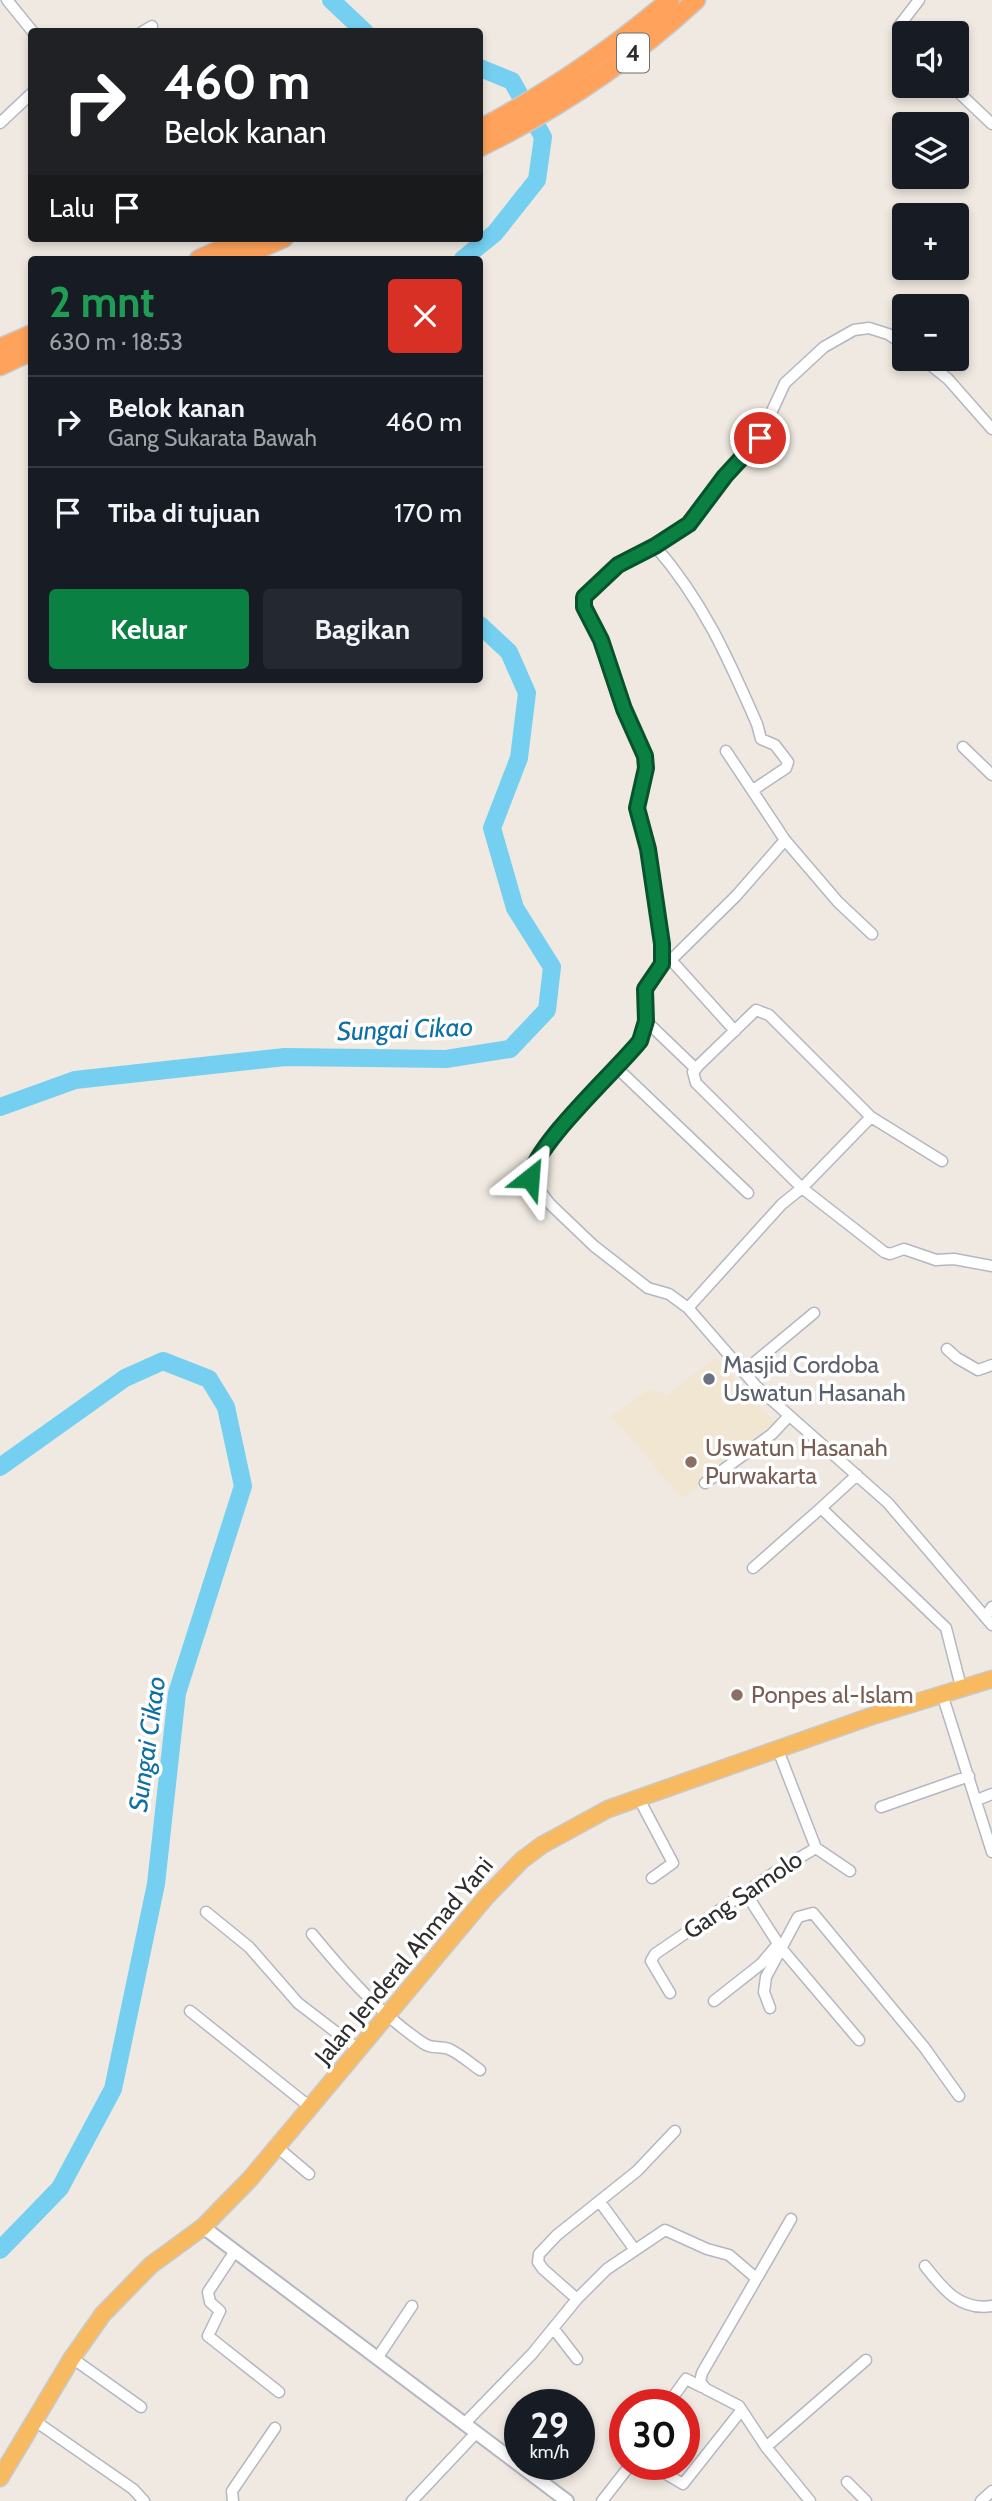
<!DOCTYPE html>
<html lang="id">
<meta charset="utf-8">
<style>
body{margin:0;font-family:Cabin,sans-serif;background:#242831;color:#f1f3f6;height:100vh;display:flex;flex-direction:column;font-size:26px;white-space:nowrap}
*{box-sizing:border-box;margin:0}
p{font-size:23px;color:#9ea1a6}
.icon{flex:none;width:38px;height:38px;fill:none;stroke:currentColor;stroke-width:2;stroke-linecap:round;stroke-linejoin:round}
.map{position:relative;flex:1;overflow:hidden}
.side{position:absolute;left:28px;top:256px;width:455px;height:427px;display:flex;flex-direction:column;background:#171b24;border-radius:7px;box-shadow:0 4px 10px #0003}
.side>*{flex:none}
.hud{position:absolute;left:28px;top:28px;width:455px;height:214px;border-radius:7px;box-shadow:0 4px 10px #0003;background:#202124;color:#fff;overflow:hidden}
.fabs{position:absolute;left:892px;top:21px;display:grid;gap:14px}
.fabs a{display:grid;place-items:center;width:77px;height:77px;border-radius:7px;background:#171b24;box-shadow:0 4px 10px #0003;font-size:35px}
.speed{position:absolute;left:504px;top:2389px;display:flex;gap:14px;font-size:35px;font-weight:700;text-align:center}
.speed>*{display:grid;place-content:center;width:91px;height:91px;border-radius:50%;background:#171b24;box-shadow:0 4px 10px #0003;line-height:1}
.speed small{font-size:18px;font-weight:400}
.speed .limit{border:10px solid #d22;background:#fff;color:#111}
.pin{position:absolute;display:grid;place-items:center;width:60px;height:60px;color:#fff;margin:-30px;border:4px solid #fff;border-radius:50%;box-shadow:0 2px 7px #0007}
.me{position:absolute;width:77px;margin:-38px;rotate:28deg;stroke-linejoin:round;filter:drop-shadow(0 0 5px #0008)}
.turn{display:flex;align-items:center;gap:24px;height:147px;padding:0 21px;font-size:32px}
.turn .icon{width:91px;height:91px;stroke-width:2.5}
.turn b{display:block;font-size:49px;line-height:60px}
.then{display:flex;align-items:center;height:66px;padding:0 21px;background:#0003;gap:14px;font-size:26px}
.round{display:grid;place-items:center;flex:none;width:74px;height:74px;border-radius:7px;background:#242831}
.summary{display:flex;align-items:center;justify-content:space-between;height:119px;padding:0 21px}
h1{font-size:42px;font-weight:800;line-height:52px;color:#1e9e55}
.button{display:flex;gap:14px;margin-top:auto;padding:14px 21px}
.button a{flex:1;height:80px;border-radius:7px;background:#0b8043;color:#fff;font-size:28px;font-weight:800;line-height:80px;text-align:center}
.button a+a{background:#242831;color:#f1f3f6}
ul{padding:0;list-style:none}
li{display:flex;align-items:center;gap:21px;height:91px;padding:0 21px;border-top:2px solid #363941}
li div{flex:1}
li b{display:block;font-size:26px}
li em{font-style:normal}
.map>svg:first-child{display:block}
</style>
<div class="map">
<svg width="992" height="2501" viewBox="0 0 992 2501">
<rect width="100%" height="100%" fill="#efe9e1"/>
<path fill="#f0e6d1" d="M715 1358 780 1427 682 1498 611 1416 650 1389 667 1395Z"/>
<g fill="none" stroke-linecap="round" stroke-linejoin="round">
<path stroke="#75cff0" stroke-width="18" d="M331 0 365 32
M463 259 495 233 537 180 543 137 512 81 480 68
M0 1107 75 1080 285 1057 446 1059 510 1049 547 1010 552 967 515 908 492 828 519 758 527 693 509 652 480 625
M0 1467 125 1378 163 1361 209 1379 226 1407 243 1486 177 1693 156 1884 113 2089 60 2188 0 2250"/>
<defs>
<path id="minor" d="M7 0 33 32
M142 32 152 26
M905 41 899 35V26L919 0
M952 86 992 124
M0 123 32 93
M905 345 888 334 869 328 854 330 824 347 785 383 760 437 725 476 693 520 655 546 618 565 584 597V607L601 641 624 709 645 756 646 768 637 808 647 849 662 944V964L644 989 646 1021 640 1041C616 1072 535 1143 530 1178L550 1204 594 1246 648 1288 669 1294 688 1308 756 1386 888 1503 992 1625
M923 359 948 379 992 429
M655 546C703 601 728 658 757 724L761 739 775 745 788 762 786 768 753 790
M963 747 992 775
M726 751 785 840 838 902 872 934
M671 960 735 1031
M662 964 671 960 736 896 785 840
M646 1021 696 1069
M617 1068 748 1193
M871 1117 942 1161
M688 1308 782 1204 802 1188 871 1117 769 1015 756 1010 698 1066 693 1072 696 1083 802 1188 884 1252 890 1254 904 1249 936 1260 954 1259 992 1266
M947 1349 957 1358 978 1370 992 1365
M743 1372 814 1313
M857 1475 821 1508 946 1628 961 1687
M705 1483 772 1434 788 1417
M753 1568 821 1508
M985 1617 992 1607
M942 1694 992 1852
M638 1797 673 1863 652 1878
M977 1800 992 1794
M881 1807 969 1776
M816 1848 850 1871
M745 1892 781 1948 859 2040
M206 1912 249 1947 298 2003 358 2049
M312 1934C345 1974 380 2014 423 2043 433 2050 439 2045 449 2049 460 2054 470 2063 480 2070
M670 1993 651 1961 655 1954 775 1872 816 1848 778 1750
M714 2001 761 1964 778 1944
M770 2008 764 1992 766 1977 798 1917 813 1913 924 2047 959 2096
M190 2011 310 2107
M277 2147 309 2174
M600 2202 635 2250
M791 2219 702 2373 700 2382 706 2389 739 2406 766 2447 810 2501
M235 2251 208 2292 210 2302 220 2311 208 2336 279 2392
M925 2266C943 2289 960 2311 992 2306
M577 2299 607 2269 665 2230 707 2249 729 2255 756 2278
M553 2328 577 2359
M378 2357 412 2306
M72 2358 141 2407
M668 2404 686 2379 702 2387
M35 2421 133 2489 144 2501
M464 2424 532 2354 577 2299 543 2269 538 2262 539 2254 557 2235 637 2171 675 2131
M766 2447 866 2360
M649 2464 683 2484 740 2412
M847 2482 866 2501
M233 2501 232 2491 275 2428
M412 2501 476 2433
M602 2501 631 2464
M981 2501 992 2491"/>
<path id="tertiary" d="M203 2227 567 2501"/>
<path id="trunk" d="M0 2478 72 2358 103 2314 151 2265 203 2227 250 2179 486 1897 522 1860 542 1845 608 1809 869 1717 992 1679"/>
<path id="motorway" d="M480 129C548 93 611 50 670 0
M480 147C558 109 632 59 696 0
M199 259 247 238
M236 259 284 238
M0 348 32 334
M0 366 32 351"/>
</defs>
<use href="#minor" stroke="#b4b7c1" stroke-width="13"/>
<use href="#tertiary" stroke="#b4b7c1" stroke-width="16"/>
<use href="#trunk" stroke="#c9c9c9" stroke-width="19"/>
<use href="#motorway" stroke="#c9c9c9" stroke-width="21"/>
<use href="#minor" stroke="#fff" stroke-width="10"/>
<use href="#tertiary" stroke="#fff" stroke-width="12"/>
<use href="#trunk" stroke="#f8ba60" stroke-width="16"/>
<use href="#motorway" stroke="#ffa35c" stroke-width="18"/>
</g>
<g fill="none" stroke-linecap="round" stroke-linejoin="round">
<defs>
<path id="route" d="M530 1178C535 1144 616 1071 640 1041L646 1021 645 989 662 964V944L648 849 637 808 646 768 645 756 624 709 601 640 584 607V597L618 565 655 546 689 524 725 476 760 438"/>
</defs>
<use href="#route" stroke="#07532c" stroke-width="18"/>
<use href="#route" stroke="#0b8043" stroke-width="12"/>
</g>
<circle fill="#6b7280" stroke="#fff" stroke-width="2.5" cx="709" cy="1379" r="7"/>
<g fill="#8d6e63" stroke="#fff" stroke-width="2.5">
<circle cx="691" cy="1462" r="7"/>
<circle cx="737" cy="1695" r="7"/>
</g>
<g text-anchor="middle" stroke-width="7" stroke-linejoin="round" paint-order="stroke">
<rect fill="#fff" stroke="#6d6d6d" stroke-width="2" x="617" y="33.5" width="32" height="39" rx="5"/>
<g font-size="23" font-weight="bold" fill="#2e2e2e">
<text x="633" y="61">4</text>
</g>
<g font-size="24" fill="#5b616d" stroke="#fff" text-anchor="start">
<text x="723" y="1373">Masjid Cordoba<tspan x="723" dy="28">Uswatun Hasanah</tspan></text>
</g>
<g font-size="24" fill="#785e54" stroke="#fff" text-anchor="start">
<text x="705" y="1456">Uswatun Hasanah<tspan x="705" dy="28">Purwakarta</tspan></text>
<text x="751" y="1703">Ponpes al-Islam</text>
</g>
<g font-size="24" fill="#2e2e2e" stroke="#fff">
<text transform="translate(743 1895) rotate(-34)" y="8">Gang Samolo</text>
<text transform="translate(404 1961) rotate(-50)" y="8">Jalan Jenderal Ahmad Yani</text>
</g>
<g font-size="26" font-style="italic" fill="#0d6fa3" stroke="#fff">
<text transform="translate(405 1029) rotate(-2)" y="9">Sungai Cikao</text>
<text transform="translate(147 1744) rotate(-82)" y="9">Sungai Cikao</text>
</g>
</g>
</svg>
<div class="fabs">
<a><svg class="icon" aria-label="sound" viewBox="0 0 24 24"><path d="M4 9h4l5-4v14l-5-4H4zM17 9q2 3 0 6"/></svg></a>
<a><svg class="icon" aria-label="layers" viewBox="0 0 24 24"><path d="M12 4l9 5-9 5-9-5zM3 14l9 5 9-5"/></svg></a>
<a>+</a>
<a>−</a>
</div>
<div class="speed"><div>29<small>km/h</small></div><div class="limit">30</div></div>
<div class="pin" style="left:760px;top:438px;background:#d93025"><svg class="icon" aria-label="arrive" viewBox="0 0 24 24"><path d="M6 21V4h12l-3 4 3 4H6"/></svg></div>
<svg class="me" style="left:530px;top:1178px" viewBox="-20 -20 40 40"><path d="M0-17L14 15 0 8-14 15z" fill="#0b8043" stroke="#fff" stroke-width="4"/></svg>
<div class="hud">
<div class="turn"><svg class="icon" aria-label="right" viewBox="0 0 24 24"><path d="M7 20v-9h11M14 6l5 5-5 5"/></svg><div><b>460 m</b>Belok kanan</div></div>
<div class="then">Lalu<svg class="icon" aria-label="arrive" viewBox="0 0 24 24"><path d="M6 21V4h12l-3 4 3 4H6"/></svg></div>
</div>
<section class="side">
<div class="summary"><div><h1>2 mnt</h1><p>630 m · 18:53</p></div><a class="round" style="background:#d93025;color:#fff"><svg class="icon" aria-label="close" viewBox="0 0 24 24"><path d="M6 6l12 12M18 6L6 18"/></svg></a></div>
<ul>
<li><svg class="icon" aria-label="right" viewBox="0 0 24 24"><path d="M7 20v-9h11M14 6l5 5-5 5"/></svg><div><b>Belok kanan</b><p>Gang Sukarata Bawah</p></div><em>460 m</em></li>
<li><svg class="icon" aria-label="arrive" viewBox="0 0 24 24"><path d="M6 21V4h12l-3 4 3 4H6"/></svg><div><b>Tiba di tujuan</b></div><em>170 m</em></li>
</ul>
<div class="button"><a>Keluar</a><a>Bagikan</a></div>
</section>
</div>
